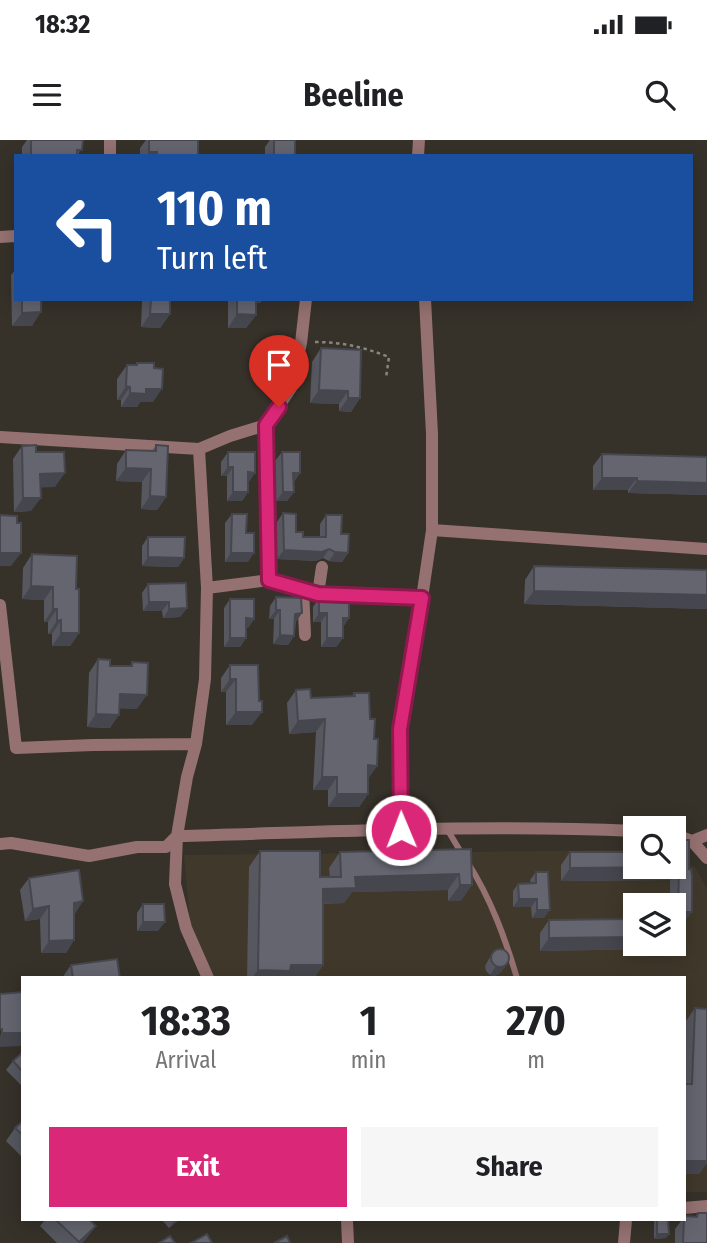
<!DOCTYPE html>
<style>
body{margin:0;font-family:"Fira Sans Condensed",sans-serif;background:#f6f6f6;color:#202124;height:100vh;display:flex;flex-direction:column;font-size:26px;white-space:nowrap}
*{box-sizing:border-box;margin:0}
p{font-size:23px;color:#757577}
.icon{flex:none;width:38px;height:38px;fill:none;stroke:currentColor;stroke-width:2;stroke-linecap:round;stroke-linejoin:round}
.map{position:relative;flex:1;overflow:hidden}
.panel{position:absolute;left:21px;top:836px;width:665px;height:245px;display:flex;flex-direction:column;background:#fff;border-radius:0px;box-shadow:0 4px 18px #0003}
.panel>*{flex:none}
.banner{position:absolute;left:14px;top:14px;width:679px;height:147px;border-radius:0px;box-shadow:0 4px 18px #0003;background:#1a4fa0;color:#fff;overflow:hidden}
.tools{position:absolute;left:623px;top:676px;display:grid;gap:14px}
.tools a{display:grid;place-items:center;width:63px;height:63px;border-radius:0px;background:#fff;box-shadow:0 4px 18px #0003;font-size:35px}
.pin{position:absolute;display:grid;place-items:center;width:60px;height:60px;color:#fff;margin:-72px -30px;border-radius:50% 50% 50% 0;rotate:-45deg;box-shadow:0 0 7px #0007}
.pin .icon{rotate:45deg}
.me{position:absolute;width:77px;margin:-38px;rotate:359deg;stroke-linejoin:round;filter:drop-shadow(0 0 5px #0008)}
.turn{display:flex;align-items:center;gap:24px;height:147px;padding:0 28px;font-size:32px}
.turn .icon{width:91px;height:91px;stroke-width:2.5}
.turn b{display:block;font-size:49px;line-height:60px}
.eta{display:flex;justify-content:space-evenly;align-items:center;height:119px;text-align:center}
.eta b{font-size:42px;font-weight:700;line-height:49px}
.primary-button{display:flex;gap:14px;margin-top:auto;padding:14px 28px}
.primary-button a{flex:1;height:80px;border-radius:0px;background:#db2777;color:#fff;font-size:28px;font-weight:700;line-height:80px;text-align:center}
.primary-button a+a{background:#f6f6f6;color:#202124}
.status{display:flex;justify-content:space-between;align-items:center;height:49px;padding:0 35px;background:#fff;direction:ltr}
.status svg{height:19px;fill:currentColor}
header{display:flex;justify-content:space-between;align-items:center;height:91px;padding:0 28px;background:#fff;font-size:32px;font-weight:700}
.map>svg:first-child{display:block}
</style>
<div class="status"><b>18:32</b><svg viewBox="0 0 49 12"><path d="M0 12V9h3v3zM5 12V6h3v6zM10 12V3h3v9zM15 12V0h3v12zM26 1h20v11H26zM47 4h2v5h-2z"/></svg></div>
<header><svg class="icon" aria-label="menu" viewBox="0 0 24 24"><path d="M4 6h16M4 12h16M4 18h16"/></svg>Beeline<svg class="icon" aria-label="search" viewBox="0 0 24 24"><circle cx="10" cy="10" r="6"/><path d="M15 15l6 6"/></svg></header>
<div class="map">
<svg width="707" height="1103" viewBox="0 0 707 1103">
<rect width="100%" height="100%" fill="#363129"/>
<path fill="#40392b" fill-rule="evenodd" d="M635 710V726H674V719L695 727 707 749V1052H684V838H214L190 782 184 715ZM635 765H674V803H635Z"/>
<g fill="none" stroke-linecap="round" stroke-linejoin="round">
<path stroke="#8a867f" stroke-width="2.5" stroke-dasharray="3.5 3.5" stroke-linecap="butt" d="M315 202C341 202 364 207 389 217L386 238"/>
<path stroke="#957271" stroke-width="6" d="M447 689 462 714
M468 723C491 759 505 798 517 838"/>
<path stroke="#957271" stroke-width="12" d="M110 16V0
M418 16 419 0
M0 97 16 96
M266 285 269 440
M0 297 199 309
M432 390 707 409
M207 448 269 440 318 454 422 458
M303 449 305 495
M318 454 322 427
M0 465 16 608 93 605 196 604
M401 690 400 589 422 458 432 390V294L425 159
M674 694 692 701 707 718
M692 701 707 695
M0 704 11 703 89 716 137 707H166L177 696C330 692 483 684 635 691
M208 838 186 788 175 744 177 696 187 637 196 604 205 539 207 448 199 309 230 296 266 285 291 248 301 203 306 159
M684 1068 707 1066
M347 1080 348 1103
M624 1103 626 1080"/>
</g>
<path fill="#56575f" d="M27 0H83L78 16H22V7Z
M146 0H198V16H140V8Z
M270 0H295V16H265V7Z
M16 129V159H41L32 186H12L11 135Z
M117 159H170V174L160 188 141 187 142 160Z
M228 159H263L260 163H256V175L246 188H228Z
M321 208 360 258 351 272 339 271V264L310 263 312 222Z
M137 223 153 262H140L137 267H121V260H117V239L127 225H135Z
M156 305 166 357 157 370 141 369 142 342 116 341 117 324 126 310 152 311Z
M22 306 36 312 55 347H40L31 371 14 372 13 319Z
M228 312 249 342H248V352L242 361H227V336H221V322Z
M282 312 300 333 294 342V352L287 361H276L275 321Z
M602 314 707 317V355L628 353V350H593V326Z
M283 373 296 392 303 397H320V384L326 375 341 394 348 413 342 422 329 421 323 418 316 421 277 419V382Z
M232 374 248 422H225V383Z
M148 397 184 418 178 427 142 426V406Z
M32 414 76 449 79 493 70 506H52V494H48V482H44V460L22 459 23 428Z
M534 426 707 430V469L524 464 525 440Z
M148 444 187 468 180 477 163 478 162 471H143L142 453Z
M276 457 296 482 294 496 288 505 273 504 274 479H269L270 466Z
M319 458 349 478 343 487V498L336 507H321V482H313V467Z
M230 459 254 479 248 488H246V498L240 507H224V468Z
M98 519 110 526H130L132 522 137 569 120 568 110 588 87 587 89 533Z
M230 525 252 585H226V552H221V538Z
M296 550 311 558 352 556 354 553 370 579 374 599 377 626 368 638V654L359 667H328V650H313L316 592 289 594 287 563Z
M680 700 683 784H674V765H670V740L561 741V725L570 712 674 726V708Z
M471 709 461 761H448V750L352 752 344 763 323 764V825L314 838H247L249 727 260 711 320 737H330L329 728 340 712Z
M536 732 544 778H532L531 767H513V751L518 744 531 743 530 740Z
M29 738 83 761 74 774V800L66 813H41L40 779 25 781 20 750Z
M143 764 158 791H137V773Z
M627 775 663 807H647L646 809 540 811V793L549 780 625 779Z
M493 812 507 824 500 833 495 836 490 835 486 831 485 826Z
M71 825 120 838H62Z
M695 868 707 869V1023L699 1034H684V931L686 881Z
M23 912V946H22L6 930 13 921Z
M23 981V1018L6 1001 15 988Z
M698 1073 707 1103H675V1089L682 1080 695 1077Z
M45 1080H90L96 1086 82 1103H57L40 1086Z
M162 1080H179L169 1088Z
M655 1080H668L669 1094 666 1098 654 1099V1082Z"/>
<path fill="#46474e" d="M149 12H157L154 16H147Z
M249 159H263L260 163H247Z
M41 172 32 186H12L22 173Z
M150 174H170L160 188 141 187Z
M237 174 256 175 246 188H228Z
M126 246 130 247 121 260H117Z
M146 249H162L153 262H140L137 267H121L130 253Z
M319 250 348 251 339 264 310 263Z
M348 258H360L351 272 339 271Z
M228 327H233L227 336H221Z
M126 328 151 329 142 342 116 341Z
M248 332 255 333 249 342H242Z
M65 333 55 347 31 348 40 334Z
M293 333H300L294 342Z
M602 338H637L628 350H593Z
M637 341 707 343V355L628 353Z
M233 352H248L242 361H227Z
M283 352H294L287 361H276Z
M150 356 166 357 157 370 141 369Z
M23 358H41L31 371 14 372Z
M329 409 323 418 316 421 277 419 284 410Z
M335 412 348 413 342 422 329 421Z
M0 413H21L11 426H0Z
M231 413H254L248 422H225Z
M148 417 184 418 178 427 142 426Z
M31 446 53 447 44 460 22 459Z
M534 451 707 455V469L524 464Z
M149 462H169L162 471H143Z
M187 468 180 477 163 478 169 469Z
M53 469H57L48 482H44Z
M276 470H280L274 479H269Z
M302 473 296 482 289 483 295 474Z
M319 473H327L321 482H313Z
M246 478 254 479 248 488 240 487Z
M343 478H349L343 487Z
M61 480 52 494H48L57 481Z
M61 493H79L70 506H52Z
M280 495 294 496 288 505 273 504Z
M230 498H246L240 507H224Z
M327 498H343L336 507H321Z
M230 539H236L226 552H221Z
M120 554 147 555 137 569 111 568Z
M236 572H262L252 585H226Z
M96 574 119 575 110 588 87 587Z
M325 579 316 592 289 594 298 581Z
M368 625 377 626 368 639Z
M322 637H337L328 650H313Z
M337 654H368L359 667H328Z
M679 727 670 740 561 741 570 728Z
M459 734 448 750 352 752 344 763 312 764 323 749 355 737Z
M460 745H472L461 761H448Z
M519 759H537L531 767H513Z
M83 761 75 774 65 775 74 763Z
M49 766 40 779 25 781 33 769Z
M537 770H550L544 778H532Z
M678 772H692L683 784H674V778Z
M143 782H165L158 791H137Z
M635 797V803H666L663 807H647L646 809 540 811 549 798Z
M74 800 66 813H41L49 801Z
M507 824 500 833 495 836 490 835 496 826Z
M291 825H323L314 838H252L258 830Z
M2 893H23L22 906 0 907V896Z
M684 1021H707V1023L699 1034H684Z
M175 1080H179L169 1088Z
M96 1086 86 1099 82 1103H78Z
M657 1094H669L666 1098 654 1099Z"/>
<path fill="#64656f" stroke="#46474e" stroke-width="2" d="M31 0H83L82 10H77V16H31Z
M149 0H198V16H157V12H149Z
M274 0H295V16H274Z
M22 159H41V172L22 173Z
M151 159H170V174H150Z
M237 159H256V175L237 174Z
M321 208 361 210 360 258H348V251L319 250Z
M137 223H154V228L163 229 162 249H146V254L130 253V247L126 246 127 225H137Z
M36 305V312H64L65 333 40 334 41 358H23L22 306Z
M156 305 168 306 166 357 150 356 151 329 126 328V310L156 311Z
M228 312H255V333L248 332V352H233V327H228Z
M282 312H300V333H293L294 352H283Z
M602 314 707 317V343L637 341V338H602Z
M283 373 296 374V392H303V397H326V375H342L341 394H349L348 413 335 412 329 409 322 412 284 410Z
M232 374H247L246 393H254V413H231Z
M0 375 17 376V383H21V413H0Z
M148 397H185L184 418 148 417Z
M32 414 77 416 76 449H79V493H61V480L57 481V469H53V447L31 446Z
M534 426 707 430V455L534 451Z
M186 443 187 468 169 469V462H149L148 444Z
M276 457 301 458 302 473 295 474 294 496 280 495V470H276Z
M319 458H349V478H343V498H327V473H319Z
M230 459H254V479L246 478V498H230Z
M98 519 110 520V526H132V522L148 523 147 555 120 554 119 575 96 574Z
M230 525H258L259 561H262V572H236V539H230Z
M310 549 311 558 355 556 354 553H369L370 579H375L374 599H378L377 626 368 625V654H337V637H322L325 579 298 581 296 550Z
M680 700H689V729H691L692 735V772H678L679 727 570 728V712H635V726H674V712H679Z
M471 709 472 745H460L459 734 355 737 356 748 323 749V825H291L290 831 258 830 260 711H320V737H341L340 712Z
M79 730 83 761 74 763V800L49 801V766L33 769 29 738Z
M536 732H548L550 770H537V759H519L518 744 536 743Z
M143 764H164L165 782H143Z
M627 775H635V797L549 798V780L627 779Z
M491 818a9 9 0 1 1 18 0a9 9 0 1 1-18 0Z
M117 819 120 838H73L71 825Z
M23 852V893H2V889H0V854Z
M695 868 707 869V1021H684V944H692Z
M23 912V932L13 921Z
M23 981V995L15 988Z
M698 1073H707V1103H683L684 1076 697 1077Z
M56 1080H90L96 1086 79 1102Z
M657 1080H668L669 1094H657Z
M207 1094 212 1103H191Z
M170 1096 175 1103H159Z
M287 1096 290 1103H274Z"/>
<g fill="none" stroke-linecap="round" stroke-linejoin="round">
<defs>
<path id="route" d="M279 267 266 285 269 440 318 454 422 458 400 589 401 690"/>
</defs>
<use href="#route" stroke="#8e194d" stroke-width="18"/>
<use href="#route" stroke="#db2777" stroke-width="12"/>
</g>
</svg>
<div class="tools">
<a><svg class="icon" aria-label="search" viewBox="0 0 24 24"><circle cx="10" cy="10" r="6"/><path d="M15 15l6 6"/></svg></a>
<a><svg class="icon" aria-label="layers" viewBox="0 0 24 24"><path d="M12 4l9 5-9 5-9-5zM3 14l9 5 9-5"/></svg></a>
</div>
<div class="pin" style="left:279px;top:267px;background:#d93025"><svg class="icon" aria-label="arrive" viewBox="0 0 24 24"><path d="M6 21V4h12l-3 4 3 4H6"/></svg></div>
<svg class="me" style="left:401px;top:690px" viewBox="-20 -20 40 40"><circle r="17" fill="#db2777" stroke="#fff" stroke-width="3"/><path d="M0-11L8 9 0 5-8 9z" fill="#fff"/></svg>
<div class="banner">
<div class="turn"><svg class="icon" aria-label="left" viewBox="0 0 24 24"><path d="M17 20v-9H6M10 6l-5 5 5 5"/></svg><div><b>110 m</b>Turn left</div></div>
</div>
<section class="panel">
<div class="eta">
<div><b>18:33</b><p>Arrival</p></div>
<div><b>1</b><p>min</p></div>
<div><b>270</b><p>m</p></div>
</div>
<div class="primary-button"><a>Exit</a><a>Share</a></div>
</section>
</div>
